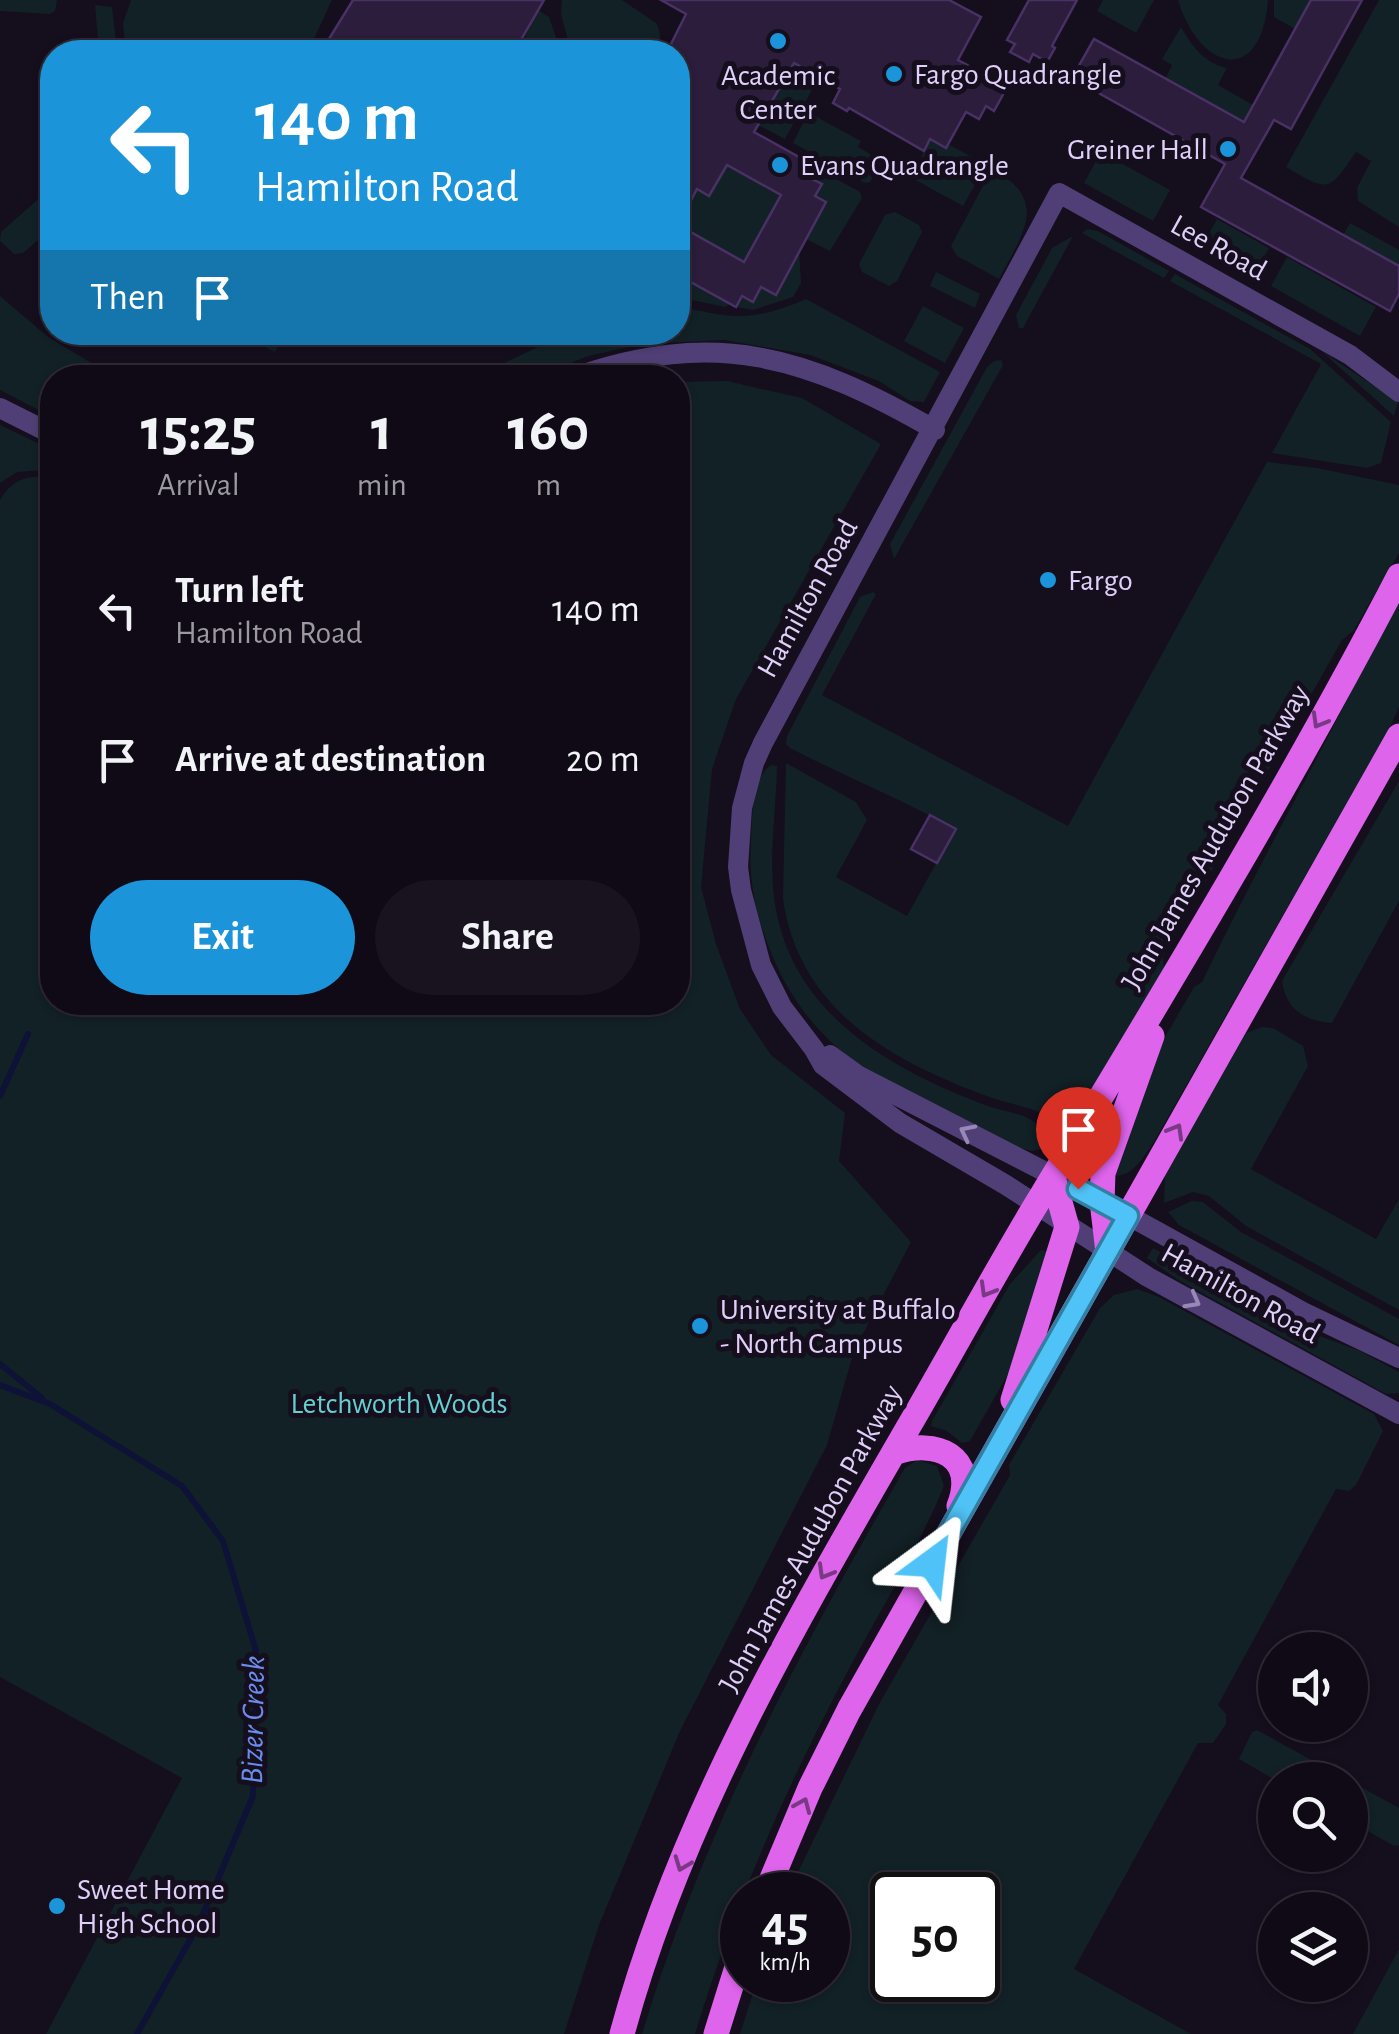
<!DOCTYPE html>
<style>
body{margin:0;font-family:"Alegreya Sans",sans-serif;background:#19131f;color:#f1f3f6;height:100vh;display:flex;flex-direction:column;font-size:38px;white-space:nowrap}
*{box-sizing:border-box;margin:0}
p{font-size:32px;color:#9c9aa1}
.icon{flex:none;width:55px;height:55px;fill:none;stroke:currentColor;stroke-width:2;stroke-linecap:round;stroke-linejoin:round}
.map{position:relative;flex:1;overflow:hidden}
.drawer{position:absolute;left:40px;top:365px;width:650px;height:650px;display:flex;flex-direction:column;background:#100a16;border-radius:40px;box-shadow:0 2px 8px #0004,0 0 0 2px #302b35}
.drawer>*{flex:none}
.banner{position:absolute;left:40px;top:40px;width:650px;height:305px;border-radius:40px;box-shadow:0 2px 8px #0004,0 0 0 2px #302b35;background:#1b94da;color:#fff;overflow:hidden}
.buttons{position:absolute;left:1258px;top:1632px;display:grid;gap:20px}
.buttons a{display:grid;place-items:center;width:110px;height:110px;border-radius:50%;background:#100a16;box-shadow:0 2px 8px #0004,0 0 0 2px #302b35;font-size:50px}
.speed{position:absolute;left:720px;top:1872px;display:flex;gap:20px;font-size:50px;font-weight:700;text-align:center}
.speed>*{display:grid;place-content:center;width:130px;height:130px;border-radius:50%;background:#100a16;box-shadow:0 2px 8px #0004,0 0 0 2px #302b35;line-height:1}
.speed small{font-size:25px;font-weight:400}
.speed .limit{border:5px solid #111;border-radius:15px;background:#fff;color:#111}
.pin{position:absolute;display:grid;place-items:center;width:85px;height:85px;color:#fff;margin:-102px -42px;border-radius:50% 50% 50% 0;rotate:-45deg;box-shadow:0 0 10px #0007}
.pin .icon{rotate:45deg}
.me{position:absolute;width:110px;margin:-55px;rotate:30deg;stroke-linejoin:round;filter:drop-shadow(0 0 8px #0008)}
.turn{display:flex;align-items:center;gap:35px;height:210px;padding:0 50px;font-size:45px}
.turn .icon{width:130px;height:130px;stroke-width:2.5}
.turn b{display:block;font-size:70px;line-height:85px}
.then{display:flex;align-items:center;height:95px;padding:0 50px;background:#0003;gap:20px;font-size:38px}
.eta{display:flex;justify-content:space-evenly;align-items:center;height:170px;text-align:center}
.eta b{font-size:60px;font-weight:700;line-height:70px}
.cta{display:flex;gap:20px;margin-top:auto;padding:20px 50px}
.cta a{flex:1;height:115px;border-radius:60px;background:#1b94da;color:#fff;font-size:40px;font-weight:700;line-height:115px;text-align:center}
.cta a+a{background:#19131f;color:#f1f3f6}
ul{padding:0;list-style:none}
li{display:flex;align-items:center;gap:30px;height:150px;padding:0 50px}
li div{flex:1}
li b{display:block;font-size:38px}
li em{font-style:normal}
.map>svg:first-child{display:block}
</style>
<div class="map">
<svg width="1399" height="2034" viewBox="0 0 1399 2034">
<rect width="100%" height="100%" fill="#150e1d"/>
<path fill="#122126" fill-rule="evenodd" d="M0 0H57L55 11 50 14 0 11Z
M131 0H332L308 52H126L123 23Z
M562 0H622L656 23C662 34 661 42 655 52H571L561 14Z
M1103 0H1154L1136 33 1097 11Z
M1178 0H1268C1261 88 1199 70 1178 0Z
M1274 0H1311L1295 29 1274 17Z
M1379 0H1399V227L1358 201 1357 188 1371 161 1356 152C1328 193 1329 192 1286 167Z
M95 5 112 7 117 52H99Z
M538 10 549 17 561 52 519 50Z
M1181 27C1192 46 1204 63 1227 68L1218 85 1253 105 1244 122 1165 79 1172 65 1162 59Z
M785 58 819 77 785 139 758 125 781 87 757 74Z
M811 114 861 141 858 147 882 161 870 182 865 183 793 143 807 115Z
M931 139 946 148 948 144 986 165 963 206 910 177Z
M1101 152 1170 190 1153 221 1084 183Z
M733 153 781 195 744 262 678 225 697 189 710 195Z
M992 169C1050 200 1023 233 999 279L957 256 951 246Z
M820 170 860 192 862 198 830 251 804 238 826 202 815 196 821 185 815 181Z
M52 187V228L23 253 14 254 0 241 1 232Z
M895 212 919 225 922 232 897 281 889 286 862 272 859 264 885 215Z
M1217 219 1269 248 1253 276 1201 248Z
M1350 223 1399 250V266L1343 235Z
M1087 229 1098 231 1169 271 1164 278 1082 233Z
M1073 236 1023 328H1019L1016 315 1052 248Z
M799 247 801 283 793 297 753 310 736 307 742 296 753 302 761 287 776 295Z
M1287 257 1376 307 1360 336 1271 286Z
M936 272 980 294 975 308 930 286Z
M1175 274 1310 349 1391 422 1381 463 1367 468 1272 453 1321 364 1170 281Z
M678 275 730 304 725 307 678 297Z
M0 296 48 337 115 377 52 378V417L0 390Z
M806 299 940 372 924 402 910 401 879 381 810 355 725 340 642 344 588 356 535 377H475L546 343 555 333 678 332V306C734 319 752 322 806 299Z
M923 306 964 328 945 363 904 341Z
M248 333V332L285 333 275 352 246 337Z
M1323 352 1398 402 1394 416 1328 357Z
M994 361 1001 360 1003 365 894 559 890 544 987 367Z
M727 381 802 398 881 444 736 699 712 769 701 887 716 944 740 1009 771 1055 845 1113 839 1161 911 1242 854 1351 827 1445 680 1731 599 1925 564 2034H46L182 1778 0 1677V500C12 479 29 474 52 478V1002H678V382Z
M0 425 52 450 44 470 17 472 0 483Z
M1267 462 1317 468 1399 485V553L1354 630 1342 640 1163 957 1164 968 1060 1142 1043 1114C1025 1105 1003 1103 984 1095 888 1059 799 1009 783 899L786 763 856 802 867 820 836 877 907 916 955 829C901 799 846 777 790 748L786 744 787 736 860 597 873 592 876 594 822 695 1068 826Z
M1399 595V707L1390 727 1155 1140C1145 1155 1133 1177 1114 1176L1154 1056 1194 987 1202 982C1265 851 1337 726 1399 595Z
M771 765 777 766C776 809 769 855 774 897 788 1011 887 1068 985 1105 1018 1117 1037 1110 1050 1147L1032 1151 1016 1147C914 1096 819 1069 772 955 757 918 748 883 751 844 752 821 751 779 771 765Z
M1399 781V901L1332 1023C1305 1021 1286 1010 1282 981Z
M1262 1027 1273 1028 1303 1046 1308 1066 1251 1169 1376 1239 1399 1199V1310L1246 1226 1209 1196 1193 1192 1164 1203 1165 1173 1246 1033Z
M1192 1201 1203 1202 1241 1232 1399 1319V1345L1179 1225 1168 1212Z
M1153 1248 1301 1329 1360 1351 1399 1372V1393L1386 1394 1180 1281 1147 1258Z
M1041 1250 1049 1252 1021 1351 970 1441 962 1443 947 1431 931 1426 932 1421 1010 1284Z
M1137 1289 1159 1297 1374 1414 1383 1431 1356 1485 1349 1491 1336 1489 1218 1705 1226 1714V1724L1213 1743H1198L1074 1969 1191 2034H740L757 1980H828V1895H789L798 1872 879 1704 1010 1475 1009 1465 1100 1308 1114 1295ZM892 1895H978V1980H892Z
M917 1460 937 1466 944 1486C916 1554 876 1617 842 1682 782 1796 732 1912 695 2034H642C703 1832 800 1650 905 1468Z
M1257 1730 1348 1780H1275L1239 1759 1252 1732Z
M1350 1781 1399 1808V1845L1394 1846 1350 1821Z
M1399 1949V2034H1353Z"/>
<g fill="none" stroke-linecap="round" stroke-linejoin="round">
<path stroke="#0e1236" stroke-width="6" d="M0 1096 28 1034
M0 1364 42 1398
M0 1385 50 1404 182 1486 223 1541 256 1651 253 1796 199 1924 137 2034"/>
</g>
<path fill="#2b1d3b" stroke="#493165" stroke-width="2.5" d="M353 0H544L514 52H386L375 46 371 52H335L324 47Z
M661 0H949L981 17 958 60 999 82 997 86 1005 91 994 111 986 106 979 119 966 112 946 148 930 139 924 151 849 108 847 111 833 103 840 89 794 63 754 132 799 157 801 153 815 161 806 176 822 184 815 196 826 202 776 295 761 287 753 302 742 296 736 307 678 275V225L744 262 781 195 727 165 709 196 697 189 678 225V52H670L673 47 670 46 686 14Z
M1029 0H1077L1052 46 1055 48 1047 62 1033 54 1029 62 1010 52 1015 44 1007 40Z
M1311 0H1362L1291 129 1274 120 1241 178 1399 266V294L1390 311 1201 207 1225 164 1072 78 1094 39 1244 122Z
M930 815 956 829 937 863 911 849Z"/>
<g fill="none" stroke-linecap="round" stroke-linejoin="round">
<path stroke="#503f76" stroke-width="20" d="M572 378C715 327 808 357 935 430
M1399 392 1350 355 1059 193 763 743 754 763 742 808 738 867 741 890 761 965 782 1007 814 1049 823 1065 900 1123 1006 1185 1148 1277 1399 1414
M0 408 52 434
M830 1055 859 1076 1102 1201 1303 1312 1399 1358"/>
<path stroke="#de64ec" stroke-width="25" d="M1108 1252 1102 1201 1103 1173 1152 1036
M1013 1400 1067 1227 1053 1177
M894 1453C936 1438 978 1456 959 1506
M765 1895 810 1788 849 1710 1399 736
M622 2034C681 1816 797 1620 909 1426 952 1352 993 1276 1037 1203 1162 996 1288 789 1399 576
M716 2034 742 1951"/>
</g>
<defs><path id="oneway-chevron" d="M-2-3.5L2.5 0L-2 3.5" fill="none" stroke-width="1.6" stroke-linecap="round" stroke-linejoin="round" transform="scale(2.5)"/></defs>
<g stroke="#7a3984">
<use href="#oneway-chevron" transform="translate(1319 721) rotate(120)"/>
<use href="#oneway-chevron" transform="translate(1176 1131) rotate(-60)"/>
<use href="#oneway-chevron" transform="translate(987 1290) rotate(120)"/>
<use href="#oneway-chevron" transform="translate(825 1572) rotate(120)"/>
<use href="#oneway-chevron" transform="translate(803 1805) rotate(-67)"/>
<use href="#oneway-chevron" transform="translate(682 1864) rotate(111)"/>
</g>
<g stroke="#9888b8">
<use href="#oneway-chevron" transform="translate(967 1132) rotate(-153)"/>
<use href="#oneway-chevron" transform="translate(1193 1301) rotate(29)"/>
</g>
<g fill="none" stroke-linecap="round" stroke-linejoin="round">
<defs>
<path id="route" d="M932 1563 1128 1216 1078 1189"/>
</defs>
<use href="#route" stroke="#337fa1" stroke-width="25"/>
<use href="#route" stroke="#4fc3f7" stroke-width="18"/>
</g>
<g fill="#1b94da" stroke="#150e1d" stroke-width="4">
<circle cx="778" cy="41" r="10"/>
<circle cx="894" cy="74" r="10"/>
<circle cx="1228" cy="149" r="10"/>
<circle cx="780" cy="165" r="10"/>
<circle cx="1048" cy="580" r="10"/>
<circle cx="700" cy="1326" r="10"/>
<circle cx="57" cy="1906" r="10"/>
</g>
<g text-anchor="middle" stroke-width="10" stroke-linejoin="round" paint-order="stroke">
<g font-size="30" fill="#e0d0f9" stroke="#150e1d" text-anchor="start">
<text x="914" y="84">Fargo Quadrangle</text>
<text x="778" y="85" text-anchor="middle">Academic<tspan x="778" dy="34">Center</tspan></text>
<text x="1208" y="159" text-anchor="end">Greiner Hall</text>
<text x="800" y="175">Evans Quadrangle</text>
<text x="1068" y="590">Fargo</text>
<text x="720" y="1319">University at Buffalo<tspan x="720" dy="34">- North Campus</tspan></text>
<text x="77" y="1899">Sweet Home<tspan x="77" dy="34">High School</tspan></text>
</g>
<g font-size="30" fill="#e0d0f9" stroke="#150e1d">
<text transform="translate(1219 247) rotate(29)" y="10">Lee Road</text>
<text transform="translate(807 598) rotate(-61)" y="10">Hamilton Road</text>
<text transform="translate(1215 837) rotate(-60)" y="10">John James Audubon Parkway</text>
<text transform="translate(1241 1293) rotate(29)" y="10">Hamilton Road</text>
<text transform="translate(810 1538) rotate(-61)" y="10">John James Audubon Parkway</text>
</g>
<g font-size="30" fill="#65cecf" stroke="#150e1d">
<text x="399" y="1413">Letchworth Woods</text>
</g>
<g font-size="32" font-style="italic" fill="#6a8ded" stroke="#150e1d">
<text transform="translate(252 1720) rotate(-89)" y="11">Bizer Creek</text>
</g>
</g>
</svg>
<div class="buttons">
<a><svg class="icon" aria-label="sound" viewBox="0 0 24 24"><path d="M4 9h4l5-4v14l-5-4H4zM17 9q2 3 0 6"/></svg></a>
<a><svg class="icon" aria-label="search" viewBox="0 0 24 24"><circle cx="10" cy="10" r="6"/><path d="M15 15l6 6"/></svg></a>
<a><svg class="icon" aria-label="layers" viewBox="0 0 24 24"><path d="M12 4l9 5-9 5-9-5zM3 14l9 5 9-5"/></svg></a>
</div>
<div class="speed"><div>45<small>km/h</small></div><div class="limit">50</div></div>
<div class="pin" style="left:1078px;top:1189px;background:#d93025"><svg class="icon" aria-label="arrive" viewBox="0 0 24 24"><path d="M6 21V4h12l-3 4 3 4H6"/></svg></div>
<svg class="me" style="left:932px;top:1563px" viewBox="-20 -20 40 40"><path d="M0-17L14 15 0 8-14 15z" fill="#4fc3f7" stroke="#fff" stroke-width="4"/></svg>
<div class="banner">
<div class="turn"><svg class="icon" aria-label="left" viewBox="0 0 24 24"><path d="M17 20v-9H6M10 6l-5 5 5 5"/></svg><div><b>140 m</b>Hamilton Road</div></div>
<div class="then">Then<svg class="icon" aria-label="arrive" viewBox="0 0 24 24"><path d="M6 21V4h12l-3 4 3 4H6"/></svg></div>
</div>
<section class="drawer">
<div class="eta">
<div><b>15:25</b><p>Arrival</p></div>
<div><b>1</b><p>min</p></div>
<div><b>160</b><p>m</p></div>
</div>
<ul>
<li><svg class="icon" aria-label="left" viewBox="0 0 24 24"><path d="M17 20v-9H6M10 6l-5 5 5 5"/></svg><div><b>Turn left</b><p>Hamilton Road</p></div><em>140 m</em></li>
<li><svg class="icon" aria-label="arrive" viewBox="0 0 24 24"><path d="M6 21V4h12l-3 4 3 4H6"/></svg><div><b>Arrive at destination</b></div><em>20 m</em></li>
</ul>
<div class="cta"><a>Exit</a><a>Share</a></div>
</section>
</div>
